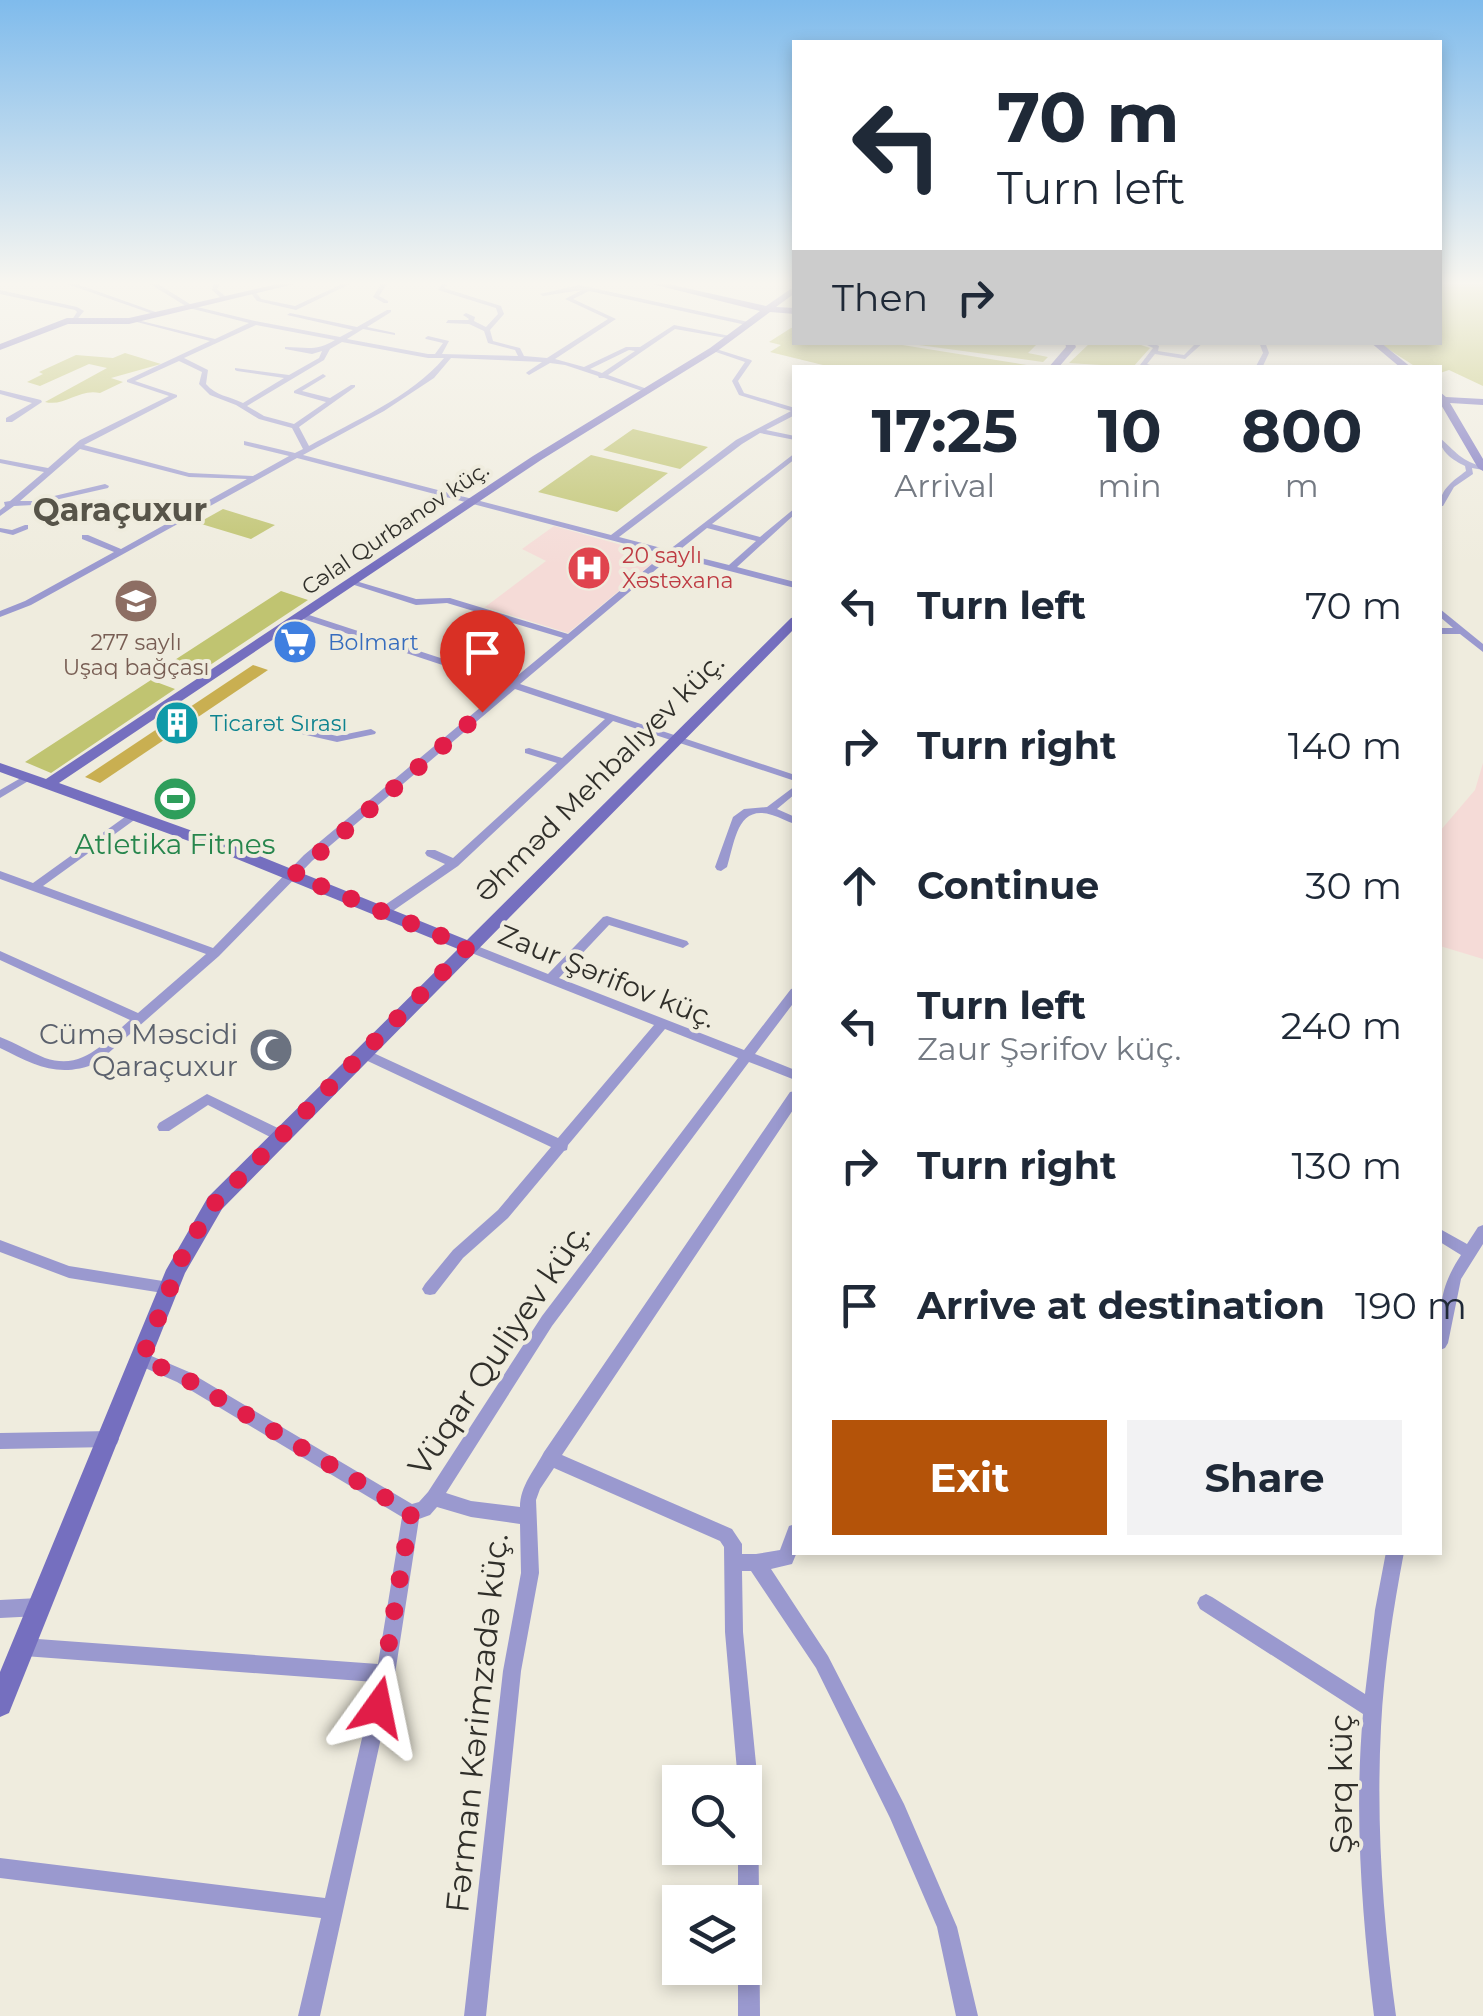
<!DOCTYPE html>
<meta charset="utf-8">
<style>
body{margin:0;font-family:Montserrat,sans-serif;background:#f2f2f3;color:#1f2937;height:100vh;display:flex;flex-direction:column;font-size:38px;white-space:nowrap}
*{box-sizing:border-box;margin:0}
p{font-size:32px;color:#747a83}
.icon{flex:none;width:55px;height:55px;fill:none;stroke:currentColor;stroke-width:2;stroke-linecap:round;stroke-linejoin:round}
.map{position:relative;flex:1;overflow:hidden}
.drawer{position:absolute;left:792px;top:365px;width:650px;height:1190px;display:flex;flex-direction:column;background:#fff;border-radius:0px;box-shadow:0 5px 15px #0003}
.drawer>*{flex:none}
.banner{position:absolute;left:792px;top:40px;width:650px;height:305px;border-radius:0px;box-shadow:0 5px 15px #0003;background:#fff;color:#1f2937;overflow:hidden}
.controls{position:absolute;left:662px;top:1765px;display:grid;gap:20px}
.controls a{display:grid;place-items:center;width:100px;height:100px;border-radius:0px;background:#fff;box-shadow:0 5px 15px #0003;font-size:50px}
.pin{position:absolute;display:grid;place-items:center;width:85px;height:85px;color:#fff;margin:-102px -42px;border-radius:50% 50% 50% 0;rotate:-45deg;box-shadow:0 0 10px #0007}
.pin .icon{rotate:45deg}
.me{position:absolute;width:110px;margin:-55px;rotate:12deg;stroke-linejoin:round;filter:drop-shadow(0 0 8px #0008)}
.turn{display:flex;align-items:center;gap:35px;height:210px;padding:0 40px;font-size:45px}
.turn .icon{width:130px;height:130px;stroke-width:2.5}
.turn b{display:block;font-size:70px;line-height:85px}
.then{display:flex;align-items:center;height:95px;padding:0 40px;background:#0003;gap:20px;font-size:38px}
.eta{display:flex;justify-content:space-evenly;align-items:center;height:170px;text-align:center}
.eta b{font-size:60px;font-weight:700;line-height:70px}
.action{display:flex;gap:20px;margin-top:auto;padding:20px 40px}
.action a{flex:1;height:115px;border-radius:0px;background:#b45309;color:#fff;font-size:40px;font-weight:700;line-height:115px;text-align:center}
.action a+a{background:#f2f2f3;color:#1f2937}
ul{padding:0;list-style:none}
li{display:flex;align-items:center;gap:30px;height:140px;padding:0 40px}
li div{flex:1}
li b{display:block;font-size:38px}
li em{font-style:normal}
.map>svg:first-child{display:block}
</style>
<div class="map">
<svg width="1483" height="2016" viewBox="0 0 1483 2016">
<rect width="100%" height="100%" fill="#efecde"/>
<path fill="#f5dbd7" d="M554 526 661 556 568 633 485 607 546 561 522 549Z
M1483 763V959L1440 946V831L1475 790Z"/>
<path fill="#c0c471" d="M1440 284H1483V386L1449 370 1440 373V368L1416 367 1379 343 1440 342Z
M791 328H795V342L890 343 1039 367H831L770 352 781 345 769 342Z
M904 343H1038L1028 353 1048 357 1043 362Z
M1090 343H1135L1150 348 1133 367 1069 363Z
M125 353 161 364 111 378 123 382 100 393C79 388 65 407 45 402L107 368 89 364 40 386 27 382 43 374 39 372 76 355 113 358Z
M633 429 708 447 680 469 603 450Z
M591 455 668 473 617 512 538 492Z
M223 509 275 525 251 539 198 523Z
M281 591 308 600 195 675 167 665Z
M151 680 175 689 51 773 25 762Z"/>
<path fill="#c9af51" d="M253 665 268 670 100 783 85 777Z"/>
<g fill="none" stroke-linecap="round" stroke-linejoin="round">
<path fill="#9a99cf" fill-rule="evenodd" d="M67 284H77L161 314 156 315Z
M150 284H158L193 306 255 321 340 337 353 330 287 315 290 313 357 327 387 310H391V312L367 327 395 333V335L363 329 347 339 428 354H435L443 343 426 339 425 338 428 336 449 341 442 354 518 356 515 350 488 343 484 331 469 324 446 323 448 320H468L469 319 463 315 466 313 475 317 474 321 486 327 498 314 496 308 438 290 442 284 448 285 444 288 501 306 504 314 490 330 493 341 520 348 524 356 547 358 608 319 565 299 582 290 543 296 540 294 579 285 753 323 751 326 589 291 573 299 616 319 555 359 584 367 626 347H640L674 325 735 337 732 339 675 329 608 375 650 390V392L648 393 604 378H599L598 376 565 365 550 363 529 375 526 373 527 372 542 362 451 358 434 378 384 411 303 455 611 535 736 440 791 411 739 395 732 381 745 362 710 350 713 348 751 360 752 361 738 381 744 393 795 408V415L766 430 795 436V440L760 433 742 444 619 537 669 550 795 453V459L712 524 760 537 795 508V514L737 567 795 582V588L672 556 520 684 795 775V781L613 721 458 866 387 915H379L377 912 379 909 445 864 427 856 425 853 427 850H435L453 858 557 763 525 753V749L529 748 562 758 605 719 515 689 312 861 219 956 97 1063C58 1079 35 1065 0 1048V1037C16 1043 30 1052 45 1058 84 1071 104 1042 130 1020L0 960V951L138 1013 206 954 0 879V871L33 883 129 814H137L138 816 137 818 43 886 213 948 304 855 506 686 297 617V613H303L511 681 563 638 447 603 416 605 345 582 349 579 416 599 450 598 568 634 664 554 297 458 31 605 0 617V611L25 601 114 552 82 539V535H88L121 549 247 479 189 477 80 449 20 501H33L105 484 109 486 108 488 33 505 14 506 0 516V510L5 506 4 502 10 501 44 472 0 463V459L48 468 80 440 169 396 127 382V380L210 341 133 321V319L215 339 249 323 189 308ZM256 325 335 340C315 352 306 347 285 347V349L312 354 322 351 319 358 289 375 235 368V370L237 371 284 378 243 403C229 396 216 396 206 384L208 370 184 358ZM342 342 428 358H444C411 397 354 421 309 446L299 427 355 387V385H351L330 398 302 391 325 377 326 376 323 374 294 391V393L326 402 294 424 264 416 247 406 324 360 330 349ZM629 350 635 351 602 373 590 369ZM179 361 202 372 199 384 210 395 236 405 259 419 292 428 303 449 295 453 244 441V445L289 456 253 476 189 473 84 445 177 397V395L135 381ZM707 528 756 541 729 565 677 552Z
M214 284H220L217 289 226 297V299H222L212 290Z
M342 284H350L296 310 257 301 250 292 255 291 261 299 295 306Z
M381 284H387L379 296 388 301V303H384L373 297Z
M0 290 77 307 84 311 75 322 72 320 77 312 75 310 0 294Z
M1141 342H1151L1159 346 1158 351 1184 355 1197 342H1204L1185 359 1155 354 1147 364 1161 368 1141 366 1140 365 1153 348Z
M1259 342H1265L1269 353 1262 368H1255L1263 353Z
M0 390 41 400 42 402 12 422H6V418L32 403 0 394Z
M1440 438C1454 450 1463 463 1483 466V470L1472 468 1473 474 1454 487 1443 506H1440C1440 489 1453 481 1466 471L1465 466C1453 460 1440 452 1440 438Z
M25 525H28V529L13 535 0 532V528L12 530Z
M1440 609 1483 644V652L1460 634H1440V628H1453L1440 617Z
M297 727 337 736 371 729 376 732 375 734 337 742 293 732 292 730Z
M26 775 30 776V780L0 798V790Z
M795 786V794L777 809 795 817V824C787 822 780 817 772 815 737 804 735 842 727 867L721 871 717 870 715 867 733 817 744 809 767 807Z
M607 916 687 941 689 944 683 948 609 925 559 978 744 1050 791 989 795 988V1001L755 1054 795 1070V1080L749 1062 552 1326 446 1493 471 1501 520 1507C520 1486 534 1471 544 1452L790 1092 795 1091V1107L562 1455 732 1529 742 1544V1554H756L780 1550 789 1526 795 1524V1552H797L792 1564 771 1569 828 1656 904 1804 957 1927 978 2016H956L937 1927 890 1818 816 1668 751 1571H742L743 1632 758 1784 760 2016H738V1968H745V1902H738V1848H745V1782H738L725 1632 724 1547 720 1541 554 1468 540 1489 536 1500 539 1573 521 1671 486 2016H464L503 1671 521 1573 520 1524 471 1517 437 1507 430 1515 419 1519 395 1674 320 2016H298L321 1918 0 1878V1858L325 1898 375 1682 24 1656 18 1653 15 1647 18 1641 24 1638 378 1664 402 1517 177 1382 136 1364 134 1359 136 1354 142 1352 189 1372 412 1504 419 1502 428 1492 542 1316 738 1058 665 1029 568 1145 567 1150 564 1151 508 1218 463 1258 435 1294 430 1295 425 1294 422 1289 425 1284 453 1250 498 1210 551 1147 357 1056 356 1053 357 1050H367L558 1138 654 1025 464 950 462 947 464 944H472L548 974 603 917Z
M207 1094 284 1131 286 1135 284 1139 279 1140 274 1139 208 1105 169 1131H159L157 1127 159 1123Z
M1483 1225V1244L1461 1279 1448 1343 1445 1348 1440 1350C1440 1309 1438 1290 1461 1255L1440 1242V1229L1467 1244 1478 1227Z
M0 1240 69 1266 169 1282 174 1283 176 1288 174 1293 169 1294 69 1278 0 1252Z
M111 1431 117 1434 119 1439 117 1444 111 1447 0 1449V1433Z
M1386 1552H1404C1393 1610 1384 1668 1381 1727 1376 1824 1383 1920 1396 2016H1374C1362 1916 1354 1815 1363 1714L1200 1609 1197 1603 1200 1597 1206 1594 1212 1597 1365 1694 1375 1610Z
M39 1598 45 1601 48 1607 45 1613 39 1616 0 1618V1600Z"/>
<path fill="#756fbf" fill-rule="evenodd" d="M278 284H294L129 324H68L0 350V344L67 318H129Z
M652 284H668L766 306 795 286V293L776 307 795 308V314L770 312 716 352 541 460 59 783 237 847 467 940 791 618 795 617V628L222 1209 185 1273 9 1713 0 1717V1672L166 1270 208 1197 458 949 227 855 0 772V763L46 779 533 456 710 348 760 311Z
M1065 342H1074L1076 347 1058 368H1048L1066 347Z
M1370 342H1380L1412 368H1401Z
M1440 392 1446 397 1483 399V405L1450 403 1483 459V471L1478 468 1440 403Z"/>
</g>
<linearGradient id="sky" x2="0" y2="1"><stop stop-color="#7fbbec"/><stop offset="0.5" stop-color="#f8f6f0"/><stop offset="1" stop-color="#f8f6f0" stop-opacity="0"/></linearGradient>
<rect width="1483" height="566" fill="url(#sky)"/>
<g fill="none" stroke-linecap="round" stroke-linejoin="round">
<path stroke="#e11d48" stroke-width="18" stroke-dasharray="0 32.4" d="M378 1707 411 1513 183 1377 142 1359 185 1250 215 1203 468 947 294 875 482 712"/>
</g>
<defs>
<symbol id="hospital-disc" viewBox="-11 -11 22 22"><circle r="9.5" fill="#e0444e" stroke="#efecde"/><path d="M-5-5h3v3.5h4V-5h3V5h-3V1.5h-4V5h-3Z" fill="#fff"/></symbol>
<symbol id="school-disc" viewBox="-11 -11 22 22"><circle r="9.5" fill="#8d6e63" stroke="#efecde"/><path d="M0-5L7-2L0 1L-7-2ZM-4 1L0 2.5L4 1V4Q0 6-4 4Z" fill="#fff"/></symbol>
<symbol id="supermarket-disc" viewBox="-11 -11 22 22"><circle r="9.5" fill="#3f7fe0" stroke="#efecde"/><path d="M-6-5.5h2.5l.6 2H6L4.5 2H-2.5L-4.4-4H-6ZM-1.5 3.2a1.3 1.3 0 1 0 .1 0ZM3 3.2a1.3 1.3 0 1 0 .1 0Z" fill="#fff"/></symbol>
<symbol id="building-disc" viewBox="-11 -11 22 22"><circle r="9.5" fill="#0f9aa8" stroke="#efecde"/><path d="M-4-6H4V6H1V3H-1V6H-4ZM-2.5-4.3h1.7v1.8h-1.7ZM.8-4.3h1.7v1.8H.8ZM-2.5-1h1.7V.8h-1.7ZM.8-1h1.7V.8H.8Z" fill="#fff"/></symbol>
<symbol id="stadium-disc" viewBox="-11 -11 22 22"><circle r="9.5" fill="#2e9e5b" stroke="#efecde"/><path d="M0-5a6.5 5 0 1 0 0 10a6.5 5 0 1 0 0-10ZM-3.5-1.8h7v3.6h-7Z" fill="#fff"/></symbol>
<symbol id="mosque-disc" viewBox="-11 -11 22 22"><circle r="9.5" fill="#6b7280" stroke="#efecde"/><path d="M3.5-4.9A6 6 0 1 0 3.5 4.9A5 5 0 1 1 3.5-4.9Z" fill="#fff"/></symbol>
</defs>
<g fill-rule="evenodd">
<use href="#hospital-disc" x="564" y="543" width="50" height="50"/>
<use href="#school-disc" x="111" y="576" width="50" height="50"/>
<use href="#supermarket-disc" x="270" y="617" width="50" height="50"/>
<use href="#building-disc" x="152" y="698" width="50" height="50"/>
<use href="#stadium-disc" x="150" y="774" width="50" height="50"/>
<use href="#mosque-disc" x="246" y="1025" width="50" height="50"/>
</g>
<g text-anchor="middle" stroke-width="8" stroke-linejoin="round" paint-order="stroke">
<g font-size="22" fill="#302f2a" stroke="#efecde">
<text transform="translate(395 528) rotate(-34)" y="8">Cəlal Qurbanov küç.</text>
</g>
<g font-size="22" fill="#be3a42" stroke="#efecde" text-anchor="start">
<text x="622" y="563">20 saylı<tspan x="622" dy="25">Xəstəxana</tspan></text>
</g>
<g font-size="22" fill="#785e54" stroke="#efecde">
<text x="136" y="650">277 saylı<tspan x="136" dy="25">Uşaq bağçası</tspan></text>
</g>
<g font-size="22" fill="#366cbe" stroke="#efecde" text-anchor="start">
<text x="328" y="650">Bolmart</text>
</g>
<g font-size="22" fill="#0d838f" stroke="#efecde" text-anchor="start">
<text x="210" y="731">Ticarət Sırası</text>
</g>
<g font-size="28" fill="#302f2a" stroke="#efecde">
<text transform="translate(599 777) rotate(-45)" y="10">Əhməd Mehbalıyev küç.</text>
<text transform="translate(607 976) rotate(22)" y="10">Zaur Şərifov küç.</text>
</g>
<g font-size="28" fill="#27864d" stroke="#efecde">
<text x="175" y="854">Atletika Fitnes</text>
</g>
<g font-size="28" fill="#5b616d" stroke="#efecde" text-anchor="end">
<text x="238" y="1044">Cümə Məscidi<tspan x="238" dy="32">Qaraçuxur</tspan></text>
</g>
<g font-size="32" font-weight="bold" fill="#575449" stroke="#efecde">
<text x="120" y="521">Qaraçuxur</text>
</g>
<g font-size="32" fill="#302f2a" stroke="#efecde">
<text transform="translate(499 1349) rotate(-56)" y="11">Vüqar Quliyev küç.</text>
<text transform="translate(477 1723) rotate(-84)" y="11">Fərman Kərimzadə küç.</text>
<text transform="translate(1341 1784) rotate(-90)" y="11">Şərq küç</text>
</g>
</g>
</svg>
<div class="controls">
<a><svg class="icon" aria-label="search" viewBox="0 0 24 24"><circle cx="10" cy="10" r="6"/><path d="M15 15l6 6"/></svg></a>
<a><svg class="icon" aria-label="layers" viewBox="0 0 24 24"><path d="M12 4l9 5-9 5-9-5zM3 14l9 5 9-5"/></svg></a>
</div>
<div class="pin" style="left:482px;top:712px;background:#d93025"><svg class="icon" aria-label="arrive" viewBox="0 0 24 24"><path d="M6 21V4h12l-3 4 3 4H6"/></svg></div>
<svg class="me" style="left:378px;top:1707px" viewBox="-20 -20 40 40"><path d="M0-17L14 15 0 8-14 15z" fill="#e11d48" stroke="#fff" stroke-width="4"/></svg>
<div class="banner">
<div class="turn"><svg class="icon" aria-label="left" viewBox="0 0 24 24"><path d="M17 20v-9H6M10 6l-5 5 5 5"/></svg><div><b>70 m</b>Turn left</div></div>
<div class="then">Then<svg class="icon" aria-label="right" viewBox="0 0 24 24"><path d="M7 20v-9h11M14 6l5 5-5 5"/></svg></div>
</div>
<section class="drawer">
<div class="eta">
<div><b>17:25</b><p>Arrival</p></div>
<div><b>10</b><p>min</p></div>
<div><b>800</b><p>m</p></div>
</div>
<ul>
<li><svg class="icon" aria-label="left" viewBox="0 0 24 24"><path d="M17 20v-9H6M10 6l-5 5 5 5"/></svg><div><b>Turn left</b></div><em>70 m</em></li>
<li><svg class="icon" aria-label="right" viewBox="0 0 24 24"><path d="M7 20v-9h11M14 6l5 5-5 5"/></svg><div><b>Turn right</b></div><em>140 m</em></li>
<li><svg class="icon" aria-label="ahead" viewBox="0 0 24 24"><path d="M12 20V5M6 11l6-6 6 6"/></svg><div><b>Continue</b></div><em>30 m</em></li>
<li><svg class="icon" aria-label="left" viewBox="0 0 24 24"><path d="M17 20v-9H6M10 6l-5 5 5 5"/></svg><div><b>Turn left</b><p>Zaur Şərifov küç.</p></div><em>240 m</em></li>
<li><svg class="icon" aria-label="right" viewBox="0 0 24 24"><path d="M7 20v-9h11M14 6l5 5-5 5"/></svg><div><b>Turn right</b></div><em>130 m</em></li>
<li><svg class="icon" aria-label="arrive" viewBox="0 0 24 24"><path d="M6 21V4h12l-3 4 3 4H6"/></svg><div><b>Arrive at destination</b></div><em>190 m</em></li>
</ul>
<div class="action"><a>Exit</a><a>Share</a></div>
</section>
</div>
